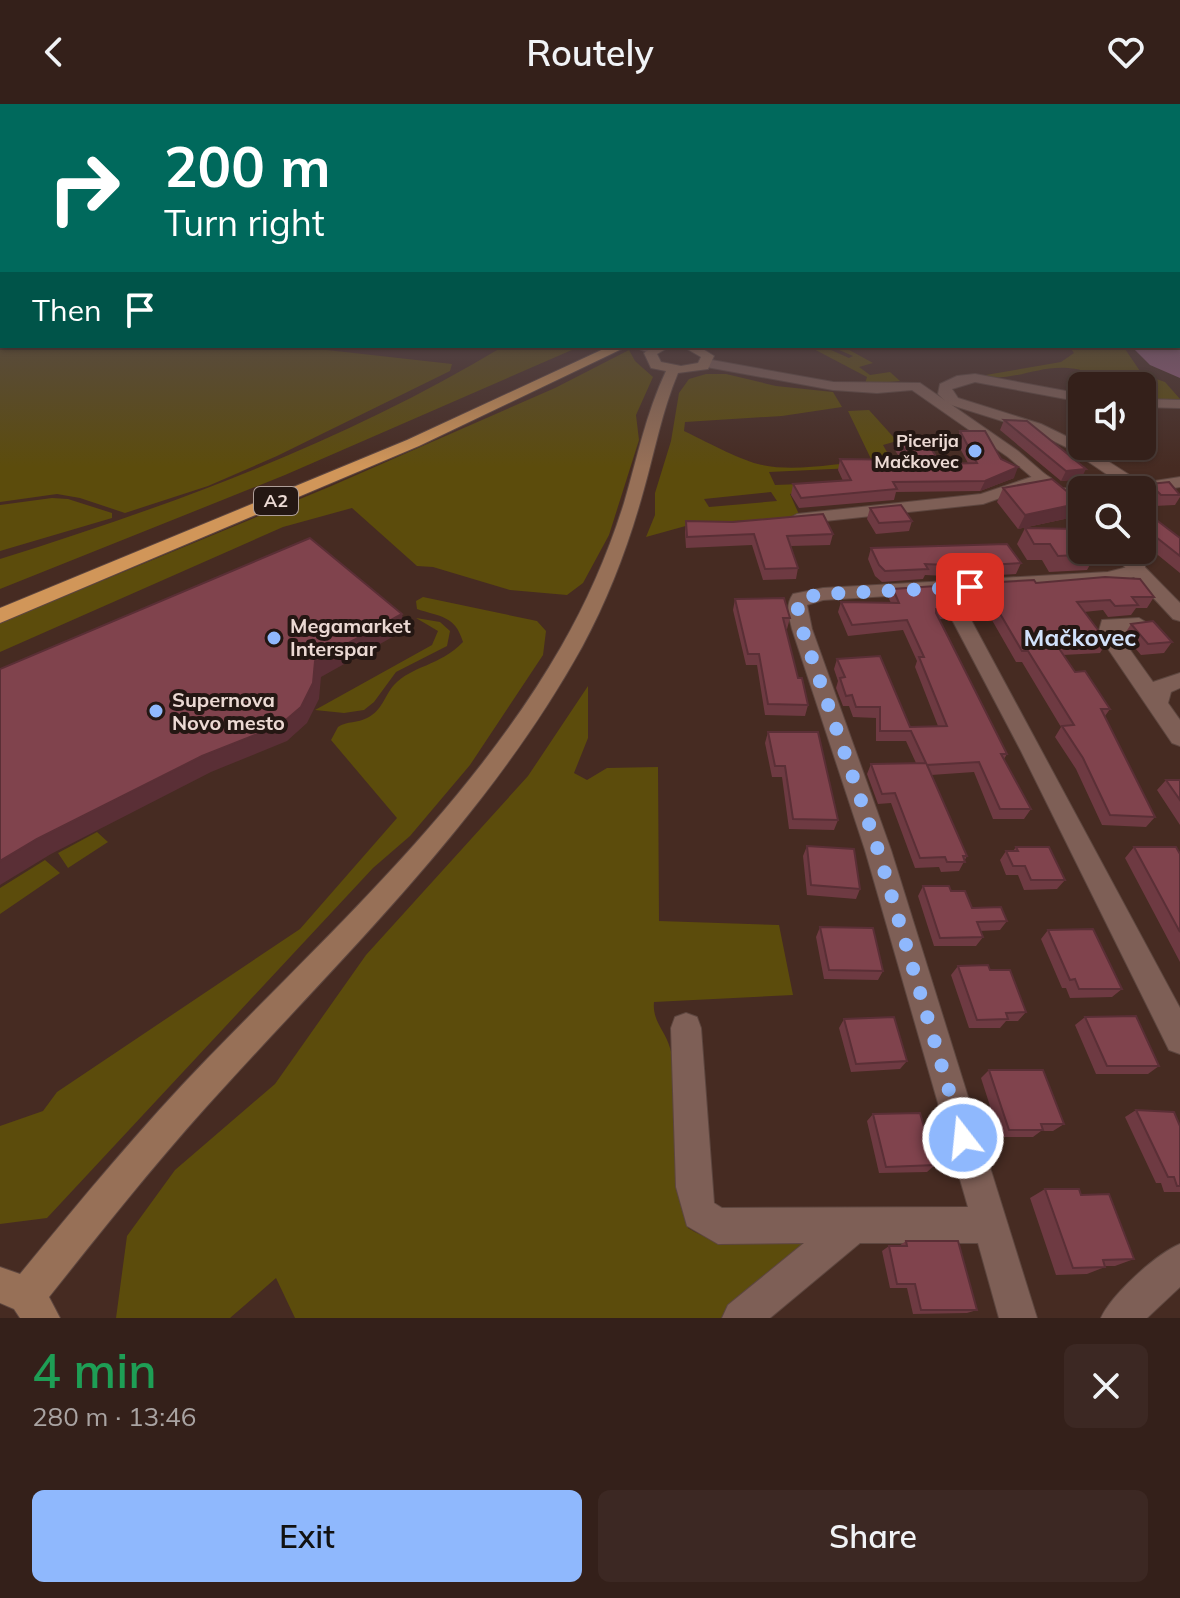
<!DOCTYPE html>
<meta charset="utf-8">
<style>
body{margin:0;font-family:Mulish,sans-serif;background:#3c2823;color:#f1f3f6;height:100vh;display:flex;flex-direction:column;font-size:30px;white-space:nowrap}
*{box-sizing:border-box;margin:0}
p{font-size:26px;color:#a9a3a2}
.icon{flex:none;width:44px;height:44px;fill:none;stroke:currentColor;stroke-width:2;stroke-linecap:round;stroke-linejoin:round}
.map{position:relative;height:1214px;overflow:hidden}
.sheet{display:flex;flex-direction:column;background:#34201a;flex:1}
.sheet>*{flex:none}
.hud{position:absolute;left:0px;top:0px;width:1180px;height:244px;box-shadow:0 2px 6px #0004,0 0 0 2px #4e3e39;background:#00695c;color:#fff;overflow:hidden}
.fabs{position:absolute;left:1068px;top:268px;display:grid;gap:16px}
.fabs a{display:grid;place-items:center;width:88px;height:88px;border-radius:12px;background:#34201a;box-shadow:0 2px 6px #0004,0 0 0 2px #4e3e39;font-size:40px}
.pin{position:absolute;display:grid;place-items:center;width:68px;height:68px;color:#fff;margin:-34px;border-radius:16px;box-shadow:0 4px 12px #0006}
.me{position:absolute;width:88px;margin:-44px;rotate:344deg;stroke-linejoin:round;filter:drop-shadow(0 0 6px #0008)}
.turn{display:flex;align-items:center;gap:28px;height:168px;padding:0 32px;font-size:36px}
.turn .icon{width:104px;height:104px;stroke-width:2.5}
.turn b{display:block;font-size:56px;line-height:68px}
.then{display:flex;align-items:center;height:76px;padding:0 32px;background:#0003;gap:16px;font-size:30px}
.round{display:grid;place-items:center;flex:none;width:84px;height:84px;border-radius:12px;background:#3c2823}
.summary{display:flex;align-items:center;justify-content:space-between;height:136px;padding:0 32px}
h1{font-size:48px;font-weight:600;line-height:60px;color:#1e9e55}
.action{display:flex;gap:16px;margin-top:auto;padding:16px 32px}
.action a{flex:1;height:92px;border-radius:12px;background:#8fb8fd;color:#111;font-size:32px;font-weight:600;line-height:92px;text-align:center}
.action a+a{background:#3c2823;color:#f1f3f6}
header{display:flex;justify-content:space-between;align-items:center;height:104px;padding:0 32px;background:#34201a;font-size:36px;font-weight:600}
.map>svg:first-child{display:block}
</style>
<header><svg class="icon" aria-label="back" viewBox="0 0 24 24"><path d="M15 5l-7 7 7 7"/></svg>Routely<svg class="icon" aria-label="heart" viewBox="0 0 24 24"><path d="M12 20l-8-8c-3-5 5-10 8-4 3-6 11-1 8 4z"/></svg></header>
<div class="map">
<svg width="1180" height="1214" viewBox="0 0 1180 1214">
<rect width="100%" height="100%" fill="#462b22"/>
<path fill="#5c4c0c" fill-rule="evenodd" d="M0 193 2 242 309 244 452 260 450 267 277 352 208 382 125 409 80 394 57 390 0 398Z
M504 242H581L285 371 0 485V455C178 399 342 339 504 242Z
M808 242H822L849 254 853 252 830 242H842L873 259 859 263 870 271 890 268 900 277 865 280 867 273Z
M1069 242H1123L1142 270 1165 278 1180 295 1143 296 1142 282C1117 282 1094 266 1068 264 1038 261 1010 279 980 272L1061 258 1074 249Z
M629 246 635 257 653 273 636 311 639 336 609 431 583 479 567 491 510 486 433 463 417 462 352 404 283 423 0 548V519L329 383 555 284Z
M706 270H726L776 282 833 288 842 303 782 312 685 318 684 327C703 336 738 355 758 360 793 369 837 359 872 357L848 307 869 306 897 337 883 341 895 362 769 368 775 381 827 379 829 388 790 390 801 415 700 418 646 433 655 411V389L671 337 679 289 689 275ZM771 388 777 397 709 403 704 395Z
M52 394 68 395 112 409V414L0 447V401Z
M423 493 537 517 546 527 543 551 470 661 410 732 373 764 47 1114 0 1120V1022L43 1007 57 988 300 825 397 714 331 636 338 623C347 617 358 619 367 614 383 606 384 592 394 581 411 562 440 562 463 538 455 511 440 513 417 505L416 497Z
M416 514 440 518 450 527 447 542 396 568 374 598 364 606 344 609 315 606 432 541 438 527Z
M588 582V634L574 669 587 676 607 664 658 663 659 817 779 821 793 891 654 898C652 917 665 926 670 944 687 1001 682 1065 688 1124 723 1147 770 1136 811 1133L728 1214H295L276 1174 230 1214H116L127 1132 175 1066 275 980 366 851 528 672Z
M97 728 108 738 68 764 58 749Z
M45 756 60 769 0 810V784Z"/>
<path fill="#965f80" d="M1178 193H1180V274L1150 261 1131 242H1178Z"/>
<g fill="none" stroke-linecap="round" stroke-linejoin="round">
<defs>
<path id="minor" d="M633 242H651L659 247 653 251Z
M975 270 1082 290V298L975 278 952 285 958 294 1041 320 1078 338 1142 379 1180 373V383L1142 389V386H1130L1068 344 1031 326 948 300 938 290 940 280 957 272Z
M1142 295 1180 296V304L1142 303Z
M1043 369 1051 374 1049 377 983 400 797 420 788 415 797 410 981 390Z
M1059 384 1082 385 1086 386H1082V395L1053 392V386Z
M1139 460 1145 462V470L1108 480 956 488 1180 904V950L1169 946 1021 647 938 489 823 496 807 501 812 525 891 746 1037 1214H999L978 1139H860L770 1214H722L728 1201 804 1139 718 1140 687 1122 676 1083 671 924 675 913 686 909 697 913 701 924 714 1099 722 1104 968 1103 865 746 792 525C789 512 785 502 793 490L823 484 1108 468Z
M1139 514 1149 520 1146 525 1118 529 1153 578 1180 569V584L1171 588 1168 599 1180 616V642L1172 639 1098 530 1102 516Z
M1180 1140V1183L1147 1214H1101C1111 1191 1156 1150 1180 1140Z"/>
<path id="tertiary" d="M706 255 833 278 920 279 1018 347 1082 402V416L1008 353 912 286 877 289 833 286 701 262 699 259Z
M1109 446H1128L1180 499V517L1173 515Z"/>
<path id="secondary" d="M655 242H671L657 250 661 258 681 262 698 259 701 253 682 242H698L714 252 708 265 678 269C662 307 655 346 644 385 629 440 609 493 582 543 491 708 354 841 228 979 165 1047 107 1120 49 1193L60 1214H20L14 1205 0 1199V1163L20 1170C80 1097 141 1023 207 955 332 826 470 701 561 543 587 498 608 450 624 399 637 355 646 309 666 267L651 264 644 249Z"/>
<path id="motorway" d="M610 242H628L419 342 0 519V504L407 336Z"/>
</defs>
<use href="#minor" stroke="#5d463f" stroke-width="2"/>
<use href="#tertiary" stroke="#5d463f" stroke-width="2"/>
<use href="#secondary" stroke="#5d463f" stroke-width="2"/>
<use href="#motorway" stroke="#5d463f" stroke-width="2"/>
<use href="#minor" fill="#7e5f56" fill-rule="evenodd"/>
<use href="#tertiary" fill="#7e5f56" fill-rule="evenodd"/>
<use href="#secondary" fill="#977057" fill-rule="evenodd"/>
<use href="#motorway" fill="#d19659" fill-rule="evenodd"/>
</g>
<path fill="#6e3a42" d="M1004 316 1081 375 1061 377 1000 326Z
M960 327 1001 355 1014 374 980 387 896 388 894 396 799 404 791 391 793 380 843 377 838 366 840 355 901 356 893 343 896 333 941 360 968 359 956 337Z
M1150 380 1180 391V393L1175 401 1154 402 1144 391Z
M1003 384 1074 413 1018 425 997 398Z
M870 404 912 417 909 427 876 430 867 415Z
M1142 405 1180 434V469L1142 438Z
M686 417 833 430 830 441 791 442 798 464 796 475 763 476 752 441 686 444 685 428Z
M1025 424 1096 450 1087 466 1049 468 1042 456H1027L1017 440Z
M871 444 1021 459 1016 470 967 473 925 471 923 475 882 478 875 472 868 455Z
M982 479H1036L1154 493 1147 504H1136L1131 511 1108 513 1103 506 1084 508 1107 538 1100 549 1063 551 1075 568 1110 605 1105 612 1155 713 1146 723 1102 721 1076 665 1055 633 1061 623 1022 558H1016L977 490Z
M893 485 948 505 944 515H939L1007 650 1004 655 1031 705 1024 715H993L974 668 931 671 967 752 959 767 941 768 939 763 915 764 891 699 878 700 867 670 871 660 916 659 906 637H876V614L853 613 849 602H843L836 584 838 577 834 565 837 555 910 623 938 622 915 563 917 557 903 526 848 532 838 508 841 498 891 499 889 495Z
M735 495 790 514 787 525H786L798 574 808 601 805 612 765 611 757 561H746L733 506Z
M1131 520 1172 538 1164 549 1141 551 1124 531Z
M768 628 838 716 834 726 789 725 782 673H772L765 639Z
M1166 676H1180V721L1157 686Z
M807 742 860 785 856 795 807 791 803 752Z
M1016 743 1065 776 1057 785 1024 786 1018 771H1006L1000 756 1006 747H1013Z
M1134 743 1180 750V858L1125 754Z
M923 782 951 787 972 804 1007 817 1000 826 980 827 983 833 976 842H934L918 792Z
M820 823 883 867 878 876 824 875 816 833Z
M1048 826 1122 885 1112 893 1070 894 1066 884H1062L1041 835Z
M958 862 990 866 1026 908 1018 917H1006L1000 924H969L951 871Z
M1085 913 1159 962 1148 970H1096L1075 921Z
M844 915 907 957 900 965 851 968 839 924Z
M989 966 1064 1020 1053 1027H1041L1033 1033H1000L981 974Z
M1136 1006 1180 1022V1088H1164L1161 1079H1156L1125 1013Z
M873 1010 935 1061 927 1068 879 1069 867 1017Z
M1045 1085 1081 1091 1134 1155 1115 1162H1105V1163L1087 1170 1056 1171 1030 1094Z
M906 1137 977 1206 967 1209 913 1210 907 1184H890L882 1147 889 1142H899Z"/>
<path fill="#5a2f36" d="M1018 363 1014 374 980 387 985 377Z
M1086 365 1081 375 1061 377 1066 367Z
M1081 399 1074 413 1018 425 1025 411Z
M402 510 405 526 321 573 319 595 307 619 287 637 211 668 51 750 0 781V757L315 557Z"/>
<path fill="#80434d" stroke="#5a2f36" stroke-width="2" d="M1004 316 1027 317 1086 365 1066 367Z
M960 327H985L1001 355 1018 363 985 377 893 378 897 385 801 394 793 380 851 376 840 355 911 356 896 333 923 332 941 360 977 359Z
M1052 375 1081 399 1025 411 1003 384Z
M1169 378 1180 391H1161L1150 380Z
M901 401 912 417 879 419 870 404Z
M1142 405 1180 434V452L1142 422Z
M823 410 833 430 787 432 798 464 765 465 754 430 687 433 686 417 733 418Z
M1025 424 1079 425 1082 429V446H1094L1096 450 1058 452 1050 440H1034Z
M310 434 402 510 315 557 313 579 301 603 280 621 202 652 37 735 0 757V565Z
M1007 440 1021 459 972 462 925 460 928 465 885 467 879 461 871 444Z
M1105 473 1140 475 1154 493H1132L1138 501 1115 502 1110 496 1077 498 1107 538 1056 540 1075 568 1085 567 1110 605H1101L1155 713 1110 711 1083 654 1062 622 1074 621 1028 547H1022L982 479 1034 476 1036 479Z
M936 482 948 505H936V509L1007 650H1001L1031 705H1000L979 658 927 661 967 752H963L965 758H947L945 753 920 754 895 689 882 690 871 660 926 659 911 627H880V603H856L852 591 846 592 840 574 845 573 837 555 880 552 910 623 947 622 919 553H924L907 516 852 521 841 498 899 499 893 485Z
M784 494 790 514H783L798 574H802L808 601 768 600 759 550H748L735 495Z
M1153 517 1172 538 1148 540 1131 520Z
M768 628H818L838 716 793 715 785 662H775Z
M1166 676H1180V696Z
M807 742 854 745 860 785 811 781Z
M1016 743H1049L1065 776H1031L1025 762H1013L1006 747H1018Z
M1134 743H1176L1180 750V828Z
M923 782H949L951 787H965L972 804 1001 803 1007 817 977 818 983 833 940 834Z
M820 823 873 824 883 867 829 866Z
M1093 825 1122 885H1079L1075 875 1070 876 1048 826Z
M988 861 990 866H1010L1026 908 1006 909 1008 915 977 916 958 862Z
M1136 912 1159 962H1107L1085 913Z
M894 913 907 957 856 960 844 915Z
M989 966H1043L1064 1020H1041L1043 1026H1009Z
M1136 1006 1174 1008 1180 1022V1082H1177L1174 1073H1168Z
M920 1009 935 1061 886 1063 873 1010Z
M1045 1085H1079L1081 1091 1109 1090 1134 1155 1103 1156 1105 1163 1073 1164Z
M906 1137H958L977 1206H921L915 1180H897L889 1142H907Z"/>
<linearGradient id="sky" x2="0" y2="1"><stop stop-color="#261813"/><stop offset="0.53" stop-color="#574a4f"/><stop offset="1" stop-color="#574a4f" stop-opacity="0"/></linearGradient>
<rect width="1180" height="363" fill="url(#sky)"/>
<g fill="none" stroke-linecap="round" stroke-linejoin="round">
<path stroke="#8fb8fd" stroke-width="14" stroke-dasharray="0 25.2" d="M963 1034 878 746 802 525 797 501 800 494 823 490 970 483"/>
</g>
<g fill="#8fb8fd" stroke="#241713" stroke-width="3">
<circle cx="975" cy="347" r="8"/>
<circle cx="274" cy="534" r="8"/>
<circle cx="156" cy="607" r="8"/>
</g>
<g text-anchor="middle" stroke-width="8" stroke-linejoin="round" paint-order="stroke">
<g font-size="18" font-weight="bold" fill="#ebd9d3" stroke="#241713" text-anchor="end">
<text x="959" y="343">Picerija<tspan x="959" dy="21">Mačkovec</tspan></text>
</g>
<rect fill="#241713" stroke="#af9f99" stroke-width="2" x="254" y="383" width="44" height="28" rx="6"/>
<g font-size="18" font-weight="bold" fill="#ebd9d3">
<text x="276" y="403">A2</text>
</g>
<g font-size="20" font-weight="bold" fill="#ebd9d3" stroke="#241713" text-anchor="start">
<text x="290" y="529">Megamarket<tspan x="290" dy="23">Interspar</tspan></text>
<text x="172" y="603">Supernova<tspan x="172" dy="23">Novo mesto</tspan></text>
</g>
<g font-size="24" font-weight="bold" fill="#d1e1fb" stroke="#241713">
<text x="1080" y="542">Mačkovec</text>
</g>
</g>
</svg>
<div class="fabs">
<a><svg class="icon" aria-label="sound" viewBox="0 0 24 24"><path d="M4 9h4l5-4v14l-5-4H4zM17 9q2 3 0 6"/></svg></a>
<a><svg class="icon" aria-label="search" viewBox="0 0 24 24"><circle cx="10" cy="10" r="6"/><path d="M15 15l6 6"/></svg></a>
</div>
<div class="pin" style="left:970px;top:483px;background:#d93025"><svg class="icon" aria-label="arrive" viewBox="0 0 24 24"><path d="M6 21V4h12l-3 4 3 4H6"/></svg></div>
<svg class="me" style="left:963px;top:1034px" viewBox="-20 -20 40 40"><circle r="17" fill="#8fb8fd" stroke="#fff" stroke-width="3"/><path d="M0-11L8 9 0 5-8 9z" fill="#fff"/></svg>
<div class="hud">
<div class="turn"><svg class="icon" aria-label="right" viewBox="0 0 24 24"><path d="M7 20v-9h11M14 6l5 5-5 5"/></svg><div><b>200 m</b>Turn right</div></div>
<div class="then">Then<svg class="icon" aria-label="arrive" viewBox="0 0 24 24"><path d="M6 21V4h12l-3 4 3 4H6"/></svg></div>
</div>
</div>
<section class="sheet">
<div class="summary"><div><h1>4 min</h1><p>280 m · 13:46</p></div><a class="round"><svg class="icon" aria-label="close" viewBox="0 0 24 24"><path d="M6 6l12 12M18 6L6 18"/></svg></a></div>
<div class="action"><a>Exit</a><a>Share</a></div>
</section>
